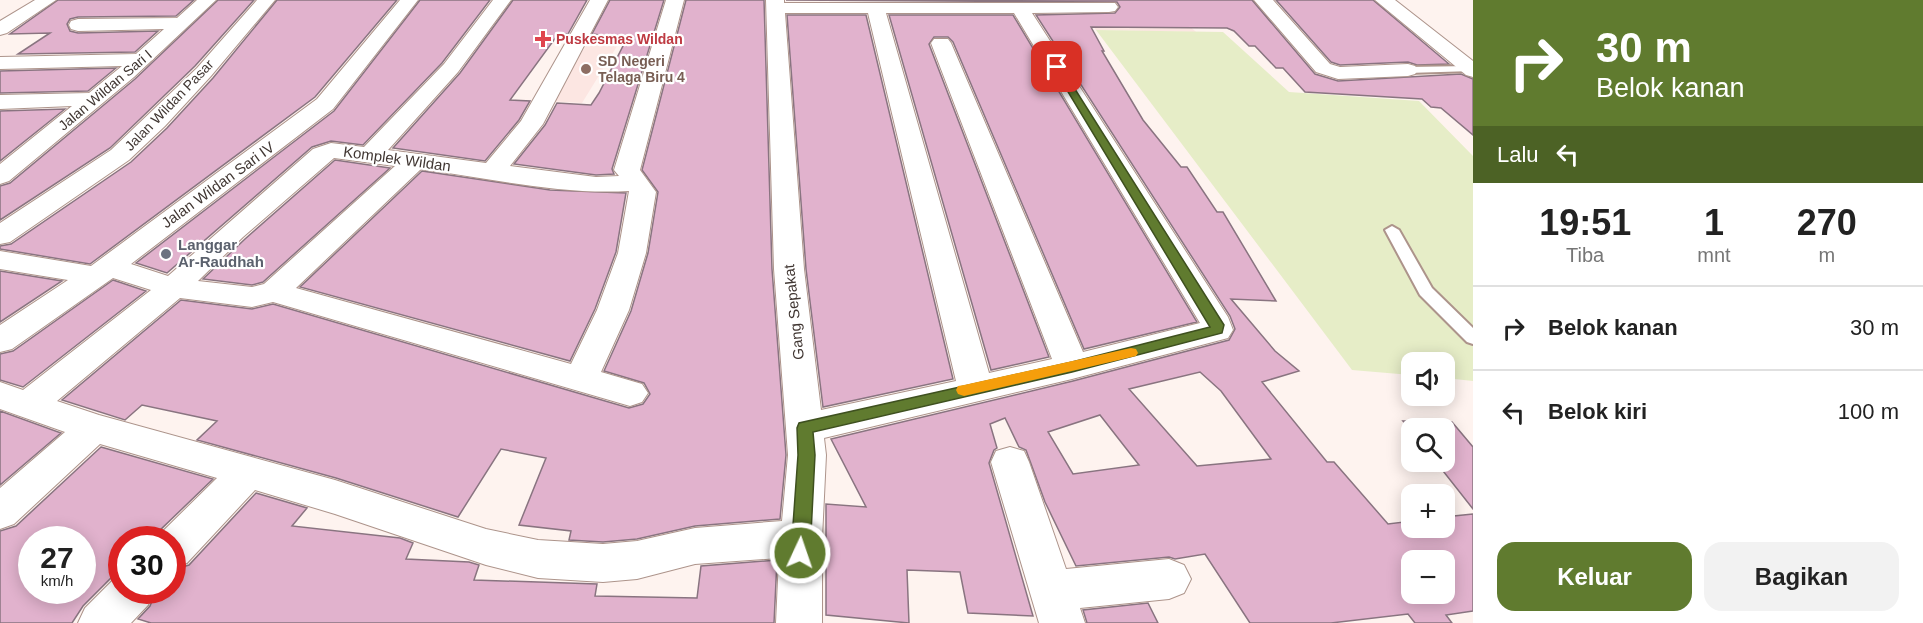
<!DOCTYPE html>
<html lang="id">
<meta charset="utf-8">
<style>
body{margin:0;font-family:Helvetica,sans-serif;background:#f2f2f2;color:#222;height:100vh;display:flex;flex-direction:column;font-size:22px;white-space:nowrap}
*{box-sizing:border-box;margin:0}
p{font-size:20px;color:#767676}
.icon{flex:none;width:33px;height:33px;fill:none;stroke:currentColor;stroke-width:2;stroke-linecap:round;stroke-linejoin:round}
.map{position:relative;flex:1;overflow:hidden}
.details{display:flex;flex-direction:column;background:#fff;width:450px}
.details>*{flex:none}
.hud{background:#607b2f;color:#fff;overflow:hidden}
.controls{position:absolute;left:1401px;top:352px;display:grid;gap:12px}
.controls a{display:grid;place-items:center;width:54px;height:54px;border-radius:12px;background:#fff;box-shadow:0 3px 15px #0003;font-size:30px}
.speed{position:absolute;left:18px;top:526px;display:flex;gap:12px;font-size:30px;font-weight:700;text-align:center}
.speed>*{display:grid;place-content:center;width:78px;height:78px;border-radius:50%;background:#fff;box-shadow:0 3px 15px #0003;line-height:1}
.speed small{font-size:15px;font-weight:400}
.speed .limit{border:9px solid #d22;background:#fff;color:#111}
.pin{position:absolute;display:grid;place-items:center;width:51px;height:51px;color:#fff;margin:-26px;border-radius:12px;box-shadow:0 3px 9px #0006}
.me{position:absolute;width:66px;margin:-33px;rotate:3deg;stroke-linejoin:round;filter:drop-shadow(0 0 4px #0008)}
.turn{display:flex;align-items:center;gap:21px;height:126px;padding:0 24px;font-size:27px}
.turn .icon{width:78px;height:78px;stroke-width:2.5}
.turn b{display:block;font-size:42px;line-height:51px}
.then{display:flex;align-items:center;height:57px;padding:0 24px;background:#0003;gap:12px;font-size:22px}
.eta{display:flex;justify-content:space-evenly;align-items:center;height:102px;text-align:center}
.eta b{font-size:36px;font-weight:700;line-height:42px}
.action{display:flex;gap:12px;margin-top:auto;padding:12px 24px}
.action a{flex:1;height:69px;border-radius:18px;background:#607b2f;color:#fff;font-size:24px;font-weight:700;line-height:69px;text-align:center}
.action a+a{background:#f2f2f2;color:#222}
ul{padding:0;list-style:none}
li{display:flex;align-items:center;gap:18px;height:84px;padding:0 24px;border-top:2px solid #e0e0e0}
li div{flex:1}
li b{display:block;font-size:22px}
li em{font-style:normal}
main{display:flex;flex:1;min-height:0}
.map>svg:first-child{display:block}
</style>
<main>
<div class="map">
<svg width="1473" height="623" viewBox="0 0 1473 623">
<rect width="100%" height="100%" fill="#fef3ef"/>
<path fill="#fce6e2" d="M1073 0H1162L1196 32 1096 30Z
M592 37 622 38 582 103 549 101Z"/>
<path fill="#e6edc7" d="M1096 30 1223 32 1289 92 1419 101 1473 156V381L1445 378 1444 363H1412L1411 375 1352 370Z"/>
<path fill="#e1b2cd" stroke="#897480" stroke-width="1.5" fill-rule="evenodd" d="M58 0H194L176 16 78 17 70 19 67 24 70 31 78 33 158 31 135 52 18 54 50 33 10 34Z
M218 0H254L195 66 110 148 0 220V186L10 183 135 79Z
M277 0H397L315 97 90 264 0 249V246L11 244 131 162 167 128 213 78Z
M420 0H490L442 63 363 145 331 141 312 147 167 273 136 263 334 111Z
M513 0H587L568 34 559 33 510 100 530 101 519 120 485 161 393 148 460 73Z
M610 0H664L612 169 614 174 596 175 514 164 545 125 557 103 591 105 599 93 627 38 592 34Z
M686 0H764L772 269 786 455 780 519 695 526 637 539 603 542 569 540 571 531 519 525 546 458 501 449 458 517 336 478 197 440 217 421 142 405 125 420 62 400 181 300 252 309 273 304 629 408 643 404 650 394 644 383 604 371 631 311 648 253 658 192 642 170Z
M786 0H1252L1315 74 1338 81 1461 74 1473 79V135L1441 108 1431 107 1422 99 1305 92 1283 68H1276L1255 46H1249L1234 31 1227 28 1091 27 1104 51H1102L1143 120 1181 167H1187L1217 212H1223L1276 301 1231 299 1275 351 1299 371 1262 382 1327 462H1334L1388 524 1412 521V528H1444V517L1473 514V611L1446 615 1452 623H1415L1408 614 1331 623H1250L1205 554 1175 559 1169 557 1076 566 1045 502 1026 450 1019 447 1005 418 990 424 997 448 994 450 989 463 1033 616 968 613 960 572 907 570 909 623 826 615V504L866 507 831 439 1073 381 1229 340 1235 329 1230 316 1036 15 1115 13 1120 7 1117 2ZM1200 372 1221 391 1271 459 1197 466 1129 389ZM1100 415 1139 465 1073 474 1048 432ZM1412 561H1444V594H1412Z
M1276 0H1373L1449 64 1417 65 1408 62 1340 65 1331 62Z
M787 15H866L953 379 823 407 806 269Z
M889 15H1013L1197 322 1084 349 953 42 948 37H934L929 44 1049 357 991 370Z
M116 68 88 91 0 93V71Z
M65 109 0 161V111Z
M335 160 390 168 263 282 252 285 203 279 245 239Z
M422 171 550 190 626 193 616 252 595 309 570 361 300 287Z
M0 271 62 281 0 322Z
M113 280 146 291 23 387 0 380V354L13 351Z
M0 411 61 433 0 485Z
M1403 421 1452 422 1473 447V509L1436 462H1444V429H1412V431Z
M101 447 213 479 155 535 154 540H122V573L114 575 83 606 72 623H0V531L16 526ZM32 540H82V591H32Z
M256 493 307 508 292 526 400 538 413 543 406 559 469 562 479 565 474 580 597 584 595 596 697 598 701 566 777 560 774 623H151L138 619 150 606 156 591H172V570L189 565Z
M1148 603 1158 623H1087L1083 610Z"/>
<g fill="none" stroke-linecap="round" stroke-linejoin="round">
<defs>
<path id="lane" d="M1470 66 1473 67V71L1408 73 1403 70 1408 67Z
M1392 226 1399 230 1432 288 1473 328V344L1467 342 1420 295 1385 230Z"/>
<path id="street" d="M35 0H56L7 33 0 35V21Z
M197 0H216L134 77 9 181 0 184V164L72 106 0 109V95L89 93 122 66 0 69V57L136 54 164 29 78 31 71 29 69 25 71 21 78 19 177 18Z
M257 0H275L211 76 165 126 129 160 10 242 0 244V223L111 150 197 68Z
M400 0H418L333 109 131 264 168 276 313 149 331 143 364 147 444 64 493 0H511L458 72 388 150 486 163 521 121 590 0H608L543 124 510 166 596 177 619 176 614 170 666 0H684L640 170 656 192 646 253 629 310 601 372 642 384 648 393 642 402 630 406 273 302 252 307 180 298 57 401 99 415 335 480 486 529 538 540 603 544 637 541 695 528 782 521 788 455 774 269 766 0H784V3H1115L1118 7 1115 11 1109 12 1032 13 1228 317 1233 330 1228 338 1072 379 824 438 826 455 822 538V623H776L779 558 695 564 637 579 603 582 538 578 486 565 335 514 255 490 187 563 172 568V540H156L157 537 217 478 100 444 14 524 0 529V488L65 432 0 409V382L23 390 151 290 113 278 12 349 0 352V325L68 280 0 269V251L91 266 317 99ZM785 13H868L956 381 821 410 804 269ZM886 13H1014L1200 323 1083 352 951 43 948 39H934L931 43 1052 359 989 373ZM334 158 395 166 264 284 252 287 198 281 243 237ZM421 169C489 178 559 195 629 191L618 253 597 310 571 364 296 288Z
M1254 0H1273L1330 64 1340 67 1408 64 1415 66 1418 70 1415 74 1408 76 1338 79 1316 72Z
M1375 0H1395L1473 61V77L1466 75Z
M1010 447 1024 451 1029 462 1066 569 1169 559 1184 565 1191 579 1184 593 1169 599 1080 608 1085 623H1039L991 462 996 451Z
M122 575V591H154L148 605 131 623H78L85 608 116 577Z"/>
</defs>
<use href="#lane" stroke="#ad948b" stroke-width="4"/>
<use href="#street" stroke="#ad948b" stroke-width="2"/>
<use href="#lane" fill="#fff" fill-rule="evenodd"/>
<use href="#street" fill="#fff" fill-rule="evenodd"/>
</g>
<path fill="#607b2f" stroke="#3e501f" stroke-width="1.5" d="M1054 65 1061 67 1224 325 1222 333 1072 372 813 432 815 455 810 553 807 559 800 561 794 559 791 553 798 455 797 428 799 423 1072 362 1210 327 1053 67Z"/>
<path fill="#f59e0b" d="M1131 348 1136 349 1138 353 1136 356 964 396 958 394 956 390 958 386 964 385Z"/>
<path fill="#e0444e" stroke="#fff" stroke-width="2" d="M540 30h6v6h6v6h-6v6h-6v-6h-6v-6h6z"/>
<circle fill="#8d6e63" stroke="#fff" stroke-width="2" cx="586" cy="69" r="6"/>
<circle fill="#6b7280" stroke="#fff" stroke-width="2" cx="166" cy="254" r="6"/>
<g text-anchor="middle" stroke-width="4.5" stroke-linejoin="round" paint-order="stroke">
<g font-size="14" font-weight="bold" fill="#be3a42" stroke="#fff" text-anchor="start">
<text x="556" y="44">Puskesmas Wildan</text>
</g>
<g font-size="14" font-weight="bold" fill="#785e54" stroke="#fff" text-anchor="start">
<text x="598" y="66">SD Negeri<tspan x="598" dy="16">Telaga Biru 4</tspan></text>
</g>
<g font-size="14" fill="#403632" stroke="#fff">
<text transform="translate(105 90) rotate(-40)" y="5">Jalan Wildan Sari I</text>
<text transform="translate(169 105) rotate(-46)" y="5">Jalan Wildan Pasar</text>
</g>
<g font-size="15" fill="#403632" stroke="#fff">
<text transform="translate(397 159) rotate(8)" y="5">Komplek Wildan</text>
<text transform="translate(218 185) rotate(-36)" y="5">Jalan Wildan Sari IV</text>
<text transform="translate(794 312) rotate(-96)" y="5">Gang Sepakat</text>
</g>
<g font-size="15" font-weight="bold" fill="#5b616d" stroke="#fff" text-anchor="start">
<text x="178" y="250">Langgar<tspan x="178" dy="17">Ar-Raudhah</tspan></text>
</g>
</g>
</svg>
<div class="controls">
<a><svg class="icon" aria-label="sound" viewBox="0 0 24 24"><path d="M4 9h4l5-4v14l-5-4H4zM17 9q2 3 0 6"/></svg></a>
<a><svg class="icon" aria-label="search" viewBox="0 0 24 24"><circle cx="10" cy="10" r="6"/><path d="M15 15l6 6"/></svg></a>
<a>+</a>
<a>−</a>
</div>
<div class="speed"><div>27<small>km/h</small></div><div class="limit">30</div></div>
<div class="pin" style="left:1057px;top:67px;background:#d93025"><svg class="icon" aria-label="arrive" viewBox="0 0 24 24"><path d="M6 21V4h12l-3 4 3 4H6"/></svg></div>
<svg class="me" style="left:800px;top:553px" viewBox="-20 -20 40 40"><circle r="17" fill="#607b2f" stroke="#fff" stroke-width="3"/><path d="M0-11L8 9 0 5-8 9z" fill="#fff"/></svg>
</div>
<section class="details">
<div class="hud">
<div class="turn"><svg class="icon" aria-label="right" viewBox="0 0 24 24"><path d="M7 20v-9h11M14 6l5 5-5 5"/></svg><div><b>30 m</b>Belok kanan</div></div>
<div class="then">Lalu<svg class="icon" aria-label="left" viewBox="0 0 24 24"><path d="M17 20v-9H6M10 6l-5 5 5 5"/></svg></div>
</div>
<div class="eta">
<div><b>19:51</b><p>Tiba</p></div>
<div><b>1</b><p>mnt</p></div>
<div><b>270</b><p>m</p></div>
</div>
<ul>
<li><svg class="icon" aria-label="right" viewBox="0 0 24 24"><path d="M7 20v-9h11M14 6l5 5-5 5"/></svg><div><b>Belok kanan</b></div><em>30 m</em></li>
<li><svg class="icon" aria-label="left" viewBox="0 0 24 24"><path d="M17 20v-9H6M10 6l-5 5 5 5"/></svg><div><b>Belok kiri</b></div><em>100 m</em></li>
</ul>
<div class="action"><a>Keluar</a><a>Bagikan</a></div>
</section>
</main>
